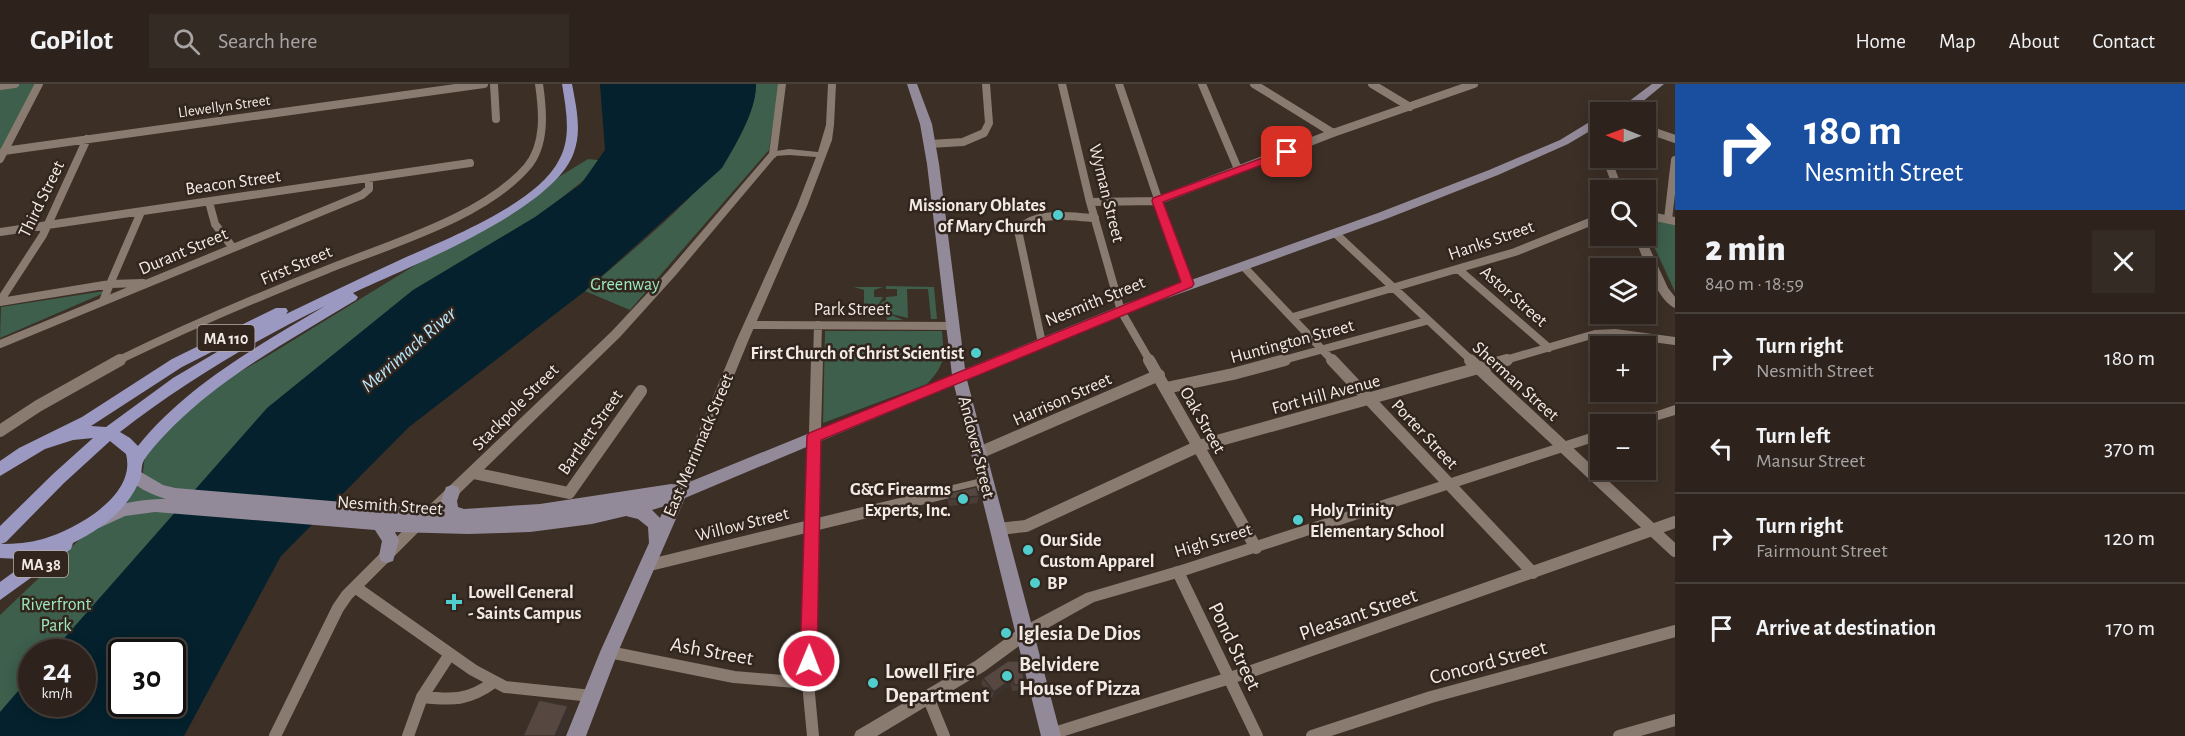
<!DOCTYPE html>
<meta charset="utf-8">
<style>
body{margin:0;font-family:"Alegreya Sans",sans-serif;background:#352b25;color:#f1f3f6;height:100vh;display:flex;flex-direction:column;font-size:22px;white-space:nowrap}
*{box-sizing:border-box;margin:0}
p{font-size:20px;color:#a7a4a3}
.icon{flex:none;width:33px;height:33px;fill:none;stroke:currentColor;stroke-width:2;stroke-linecap:round;stroke-linejoin:round}
.map{position:relative;flex:1;overflow:hidden}
.details{display:flex;flex-direction:column;background:#2d231c;width:510px}
.details>*{flex:none}
.top-card{background:#1a4fa0;color:#fff;overflow:hidden}
.needle{width:39px;rotate:271deg}
.tools{position:absolute;left:1590px;top:18px;display:grid;gap:12px}
.tools a{display:grid;place-items:center;width:66px;height:66px;border-radius:0px;background:#2d231c;box-shadow:0 3px 15px #0003,0 0 0 2px #48403b;font-size:30px}
.speed{position:absolute;left:18px;top:555px;display:flex;gap:12px;font-size:30px;font-weight:700;text-align:center}
.speed>*{display:grid;place-content:center;width:78px;height:78px;border-radius:50%;background:#2d231c;box-shadow:0 3px 15px #0003,0 0 0 2px #48403b;line-height:1}
.speed small{font-size:15px;font-weight:400}
.speed .limit{border:3px solid #111;border-radius:9px;background:#fff;color:#111}
.pin{position:absolute;display:grid;place-items:center;width:51px;height:51px;color:#fff;margin:-26px;border-radius:12px;box-shadow:0 3px 9px #0006}
.me{position:absolute;width:66px;margin:-33px;rotate:1deg;stroke-linejoin:round;filter:drop-shadow(0 0 4px #0008)}
.turn{display:flex;align-items:center;gap:21px;height:126px;padding:0 30px;font-size:27px}
.turn .icon{width:78px;height:78px;stroke-width:2.5}
.turn b{display:block;font-size:42px;line-height:51px}
.round{display:grid;place-items:center;flex:none;width:63px;height:63px;border-radius:0px;background:#352b25}
.head{display:flex;align-items:center;justify-content:space-between;height:102px;padding:0 30px}
h1{font-size:36px;font-weight:800;line-height:45px}
ul{padding:0;list-style:none}
li{display:flex;align-items:center;gap:18px;height:90px;padding:0 30px;border-top:2px solid #48403b}
li div{flex:1}
li b{display:block;font-size:22px}
li em{font-style:normal}
header{display:flex;align-items:center;gap:36px;box-sizing:border-box;height:84px;padding:0 30px;background:#2d231c;border-bottom:2px solid #48403b}
header strong{font-size:28px}
nav{display:flex;gap:33px;margin-inline-start:auto;font-size:21px}
.search{width:420px;height:54px;background:#352b25;display:flex;align-items:center;gap:15px;box-sizing:border-box;padding:0 21px;border-radius:0px;color:#a7a4a3;font-size:22px}
main{display:flex;flex:1;min-height:0}
.map>svg:first-child{display:block}
</style>
<header>
<strong>GoPilot</strong>
<div class="search"><svg class="icon" aria-label="search" viewBox="0 0 24 24"><circle cx="10" cy="10" r="6"/><path d="M15 15l6 6"/></svg>Search here</div>
<nav><a>Home</a><a>Map</a><a>About</a><a>Contact</a></nav>
</header>
<main>
<div class="map">
<svg width="1675" height="652" viewBox="0 0 1675 652">
<rect width="100%" height="100%" fill="#3c2f26"/>
<path fill="#3d5f4c" d="M15 0H39L0 75V2Z
M756 0H779L769 66 630 226 585 207C636 162 756 72 756 0Z
M588 75 606 77 599 84 545 127 73 568H32L31 616 0 652V531L142 396 145 371 193 315 269 271Z
M1646 134 1675 139V208L1646 145Z
M886 202 934 203 937 235H931L928 205H907L908 234 887 229 903 236H887L886 228 880 224 879 220 886 216V213L897 212V205H886Z
M854 203H883L874 206V213H883L878 221 881 227 864 234V206Z
M111 206 0 254 1 223Z
M825 247H942C944 273 946 280 927 300L823 339Z"/>
<path fill="#04212d" fill-rule="evenodd" d="M600 0H756C756 28 736 60 722 84L585 207 409 343 281 472 184 652H0V628L31 592 32 620H82V568H52L267 324 413 206 535 133 581 100 605 66ZM122 568H172V620H122Z"/>
<g fill="none" stroke-linecap="round" stroke-linejoin="round">
<path stroke="#8a7b71" stroke-width="8" d="M494 0 496 35
M1062 0 1090 118 1121 227 1150 277
M1119 0 1187 200
M1202 0 1238 85
M1254 0 1333 49
M1372 0 1410 23
M0 2 15 0
M1646 45 1675 55
M930 60 963 58 984 49 989 39 986 0
M4 67 484 0
M773 70 782 0
M0 75 39 0
M209 118 215 140 233 164
M1090 118 1157 117 1333 49 1474 0
M1646 131 1675 137
M1668 135 1675 76
M0 148 470 79
M1336 150 1472 277
M1243 182 1333 277
M1458 185 1549 264
M110 200 141 128
M110 200 143 199
M0 217 43 151 87 55
M0 218 110 200 103 217
M1293 233 1515 168 1600 134
M749 241 955 242
M1042 259 1018 146C1035 126 1071 133 1095 134
M0 260 362 111 369 105V95
M117 277C185 244 255 214 326 186 387 161 483 134 527 83 546 61 543 27 539 0
M817 277 818 241
M1280 277 1426 237
M1502 277 1595 250 1615 249 1675 257"/>
<path stroke="#8a7b71" stroke-width="12" d="M1149 276 1256 464
M1332 276 1533 489
M1470 276 1675 467
M1166 304 1233 290 1285 276
M0 347 38 322 120 276
M979 369 1159 291
M473 389 569 409 641 307
M998 445 1026 442 1199 362 1507 276
M646 482 986 399
M1178 488 1257 652
M355 503 473 586 505 603 592 612
M609 568 734 593 808 599
M422 613C453 616 468 617 494 598
M928 613 944 652
M1051 650 1249 588 1675 438
M275 652 338 524 347 511 415 443
M408 652 422 613 450 570
M813 652 808 599 817 276
M1312 652 1431 613 1675 547
M1619 652 1675 636"/>
<path fill="#8a7b71" fill-rule="evenodd" d="M828 0H836L834 41 832 56 807 122 749 255 685 411 680 412 675 411 674 407 737 255 797 122 816 73 789 71 776 72 675 192 620 253 427 441 422 443 417 441 415 437 417 433 612 247 667 188 770 68 789 65 818 68 826 41Z
M1602 74H1611L1623 106H1614Z
M1634 152H1644L1668 204 1675 213V224C1656 216 1642 171 1634 152Z
M1675 321V331L1645 340H1626L1628 337Z
M1600 346V356L1181 493 1094 518 1030 554 985 587 877 652H854L856 647 975 577 1020 544 1086 509 1181 481Z"/>
<path fill="#938a99" fill-rule="evenodd" d="M907 0H917L932 40 939 80 965 285 1127 219 1378 129 1489 86 1560 56 1596 34 1600 33V41L1568 60 1498 91 1386 135 1137 225 967 296 1061 652H1041L954 301 685 414 618 568 586 652H566L600 568 649 459 648 443 638 435 626 432 592 440 530 448 468 450 395 448 399 456 393 477 387 479 381 477 379 472 382 457 375 446 155 428 125 432 99 444 93 442 91 437C99 420 148 414 166 415 153 411 133 403 126 390L128 385 134 384 163 401 175 404 438 426H443L441 417 446 403 452 401 458 403 460 408 457 417 458 423 464 425 540 420 671 400 682 401 952 291 927 80 920 40ZM665 422 660 434 652 426Z
M1652 0H1664L1630 28H1620L1624 21Z"/>
<path fill="#9b99c1" fill-rule="evenodd" d="M562 0H572C576 22 582 46 574 68 555 126 408 183 353 209L358 213 356 216C297 252 235 285 184 332 170 345 155 360 144 376 140 383 143 391 139 398 125 428 102 444 73 459L71 465 0 516V498L37 471 19 475 0 474V442L53 390 93 354 73 356 45 365 0 392V377L19 364 82 333 172 275 276 224H286L288 227 286 230C325 211 363 193 402 175 446 155 537 120 559 76 572 53 566 25 562 0ZM325 222C258 262 187 301 138 362L130 354 120 348C184 298 252 258 325 222ZM249 249 173 294 106 343 91 342 182 283ZM110 357 126 370C137 412 76 445 43 455 29 459 15 460 1 460L6 458 64 399Z"/>
</g>
<path fill="#4a3e37" d="M949 409 979 412 977 419 949 422 948 417Z
M1008 577 1025 600 1023 606 1012 607 1011 601 992 614 981 600 983 594Z"/>
<path fill="#3c322d" d="M1013 594 1011 601 992 614 994 608Z
M568 622 572 630 563 652H555Z"/>
<path fill="#564840" stroke="#3c322d" stroke-width="1.5" d="M976 403 979 412 950 415 949 409Z
M1008 577H1021L1025 600 1014 601 1013 594 994 608 983 594Z
M539 616 568 622 555 652H523Z"/>
<path fill="#e11d48" stroke="#92132f" stroke-width="1.5" d="M1287 65 1291 66V70L1163 118 1194 200 1192 203 821 356 817 577 815 582 809 585 803 582 800 577 807 352 809 349 1181 198 1152 117 1153 114Z"/>
<g fill="#52cdcd" stroke="#31251d" stroke-width="2">
<circle cx="1058" cy="131" r="6"/>
<circle cx="976" cy="269" r="6"/>
<circle cx="963" cy="415" r="6"/>
<circle cx="1298" cy="436" r="6"/>
<circle cx="1028" cy="466" r="6"/>
<circle cx="1035" cy="499" r="6"/>
<path d="M451 509h6v6h6v6h-6v6h-6v-6h-6v-6h6z"/>
<circle cx="1006" cy="549" r="6"/>
<circle cx="1007" cy="592" r="6"/>
<circle cx="873" cy="599" r="6"/>
</g>
<g text-anchor="middle" stroke-width="5" stroke-linejoin="round" paint-order="stroke">
<g font-size="15" fill="#f2eae4" stroke="#31251d">
<text transform="translate(224 22) rotate(-8)" y="5">Llewellyn Street</text>
</g>
<g fill="#31251d" stroke="#b8afa8" stroke-width="1.5">
<rect x="197.5" y="241" width="57" height="26" rx="4.5"/>
<rect x="14" y="467" width="54" height="26" rx="4.5"/>
</g>
<g font-size="16" font-weight="bold" fill="#f2eae4">
<text x="226" y="260">MA 110</text>
<text x="41" y="486">MA 38</text>
</g>
<g font-size="18" fill="#f2eae4" stroke="#31251d">
<text transform="translate(233 98) rotate(-8)" y="6">Beacon Street</text>
<text transform="translate(1107 109) rotate(76)" y="6">Wyman Street</text>
<text transform="translate(41 115) rotate(-64)" y="6">Third Street</text>
<text transform="translate(1491 156) rotate(-19)" y="6">Hanks Street</text>
<text transform="translate(183 167) rotate(-23)" y="6">Durant Street</text>
<text transform="translate(296 181) rotate(-23)" y="6">First Street</text>
<text transform="translate(1514 212) rotate(41)" y="6">Astor Street</text>
<text transform="translate(1095 217) rotate(-22)" y="6">Nesmith Street</text>
<text x="852" y="231">Park Street</text>
<text transform="translate(1292 257) rotate(-15)" y="6">Huntington Street</text>
<text transform="translate(1516 297) rotate(42)" y="6">Sherman Street</text>
<text transform="translate(1326 310) rotate(-15)" y="6">Fort Hill Avenue</text>
<text transform="translate(1062 315) rotate(-24)" y="6">Harrison Street</text>
<text transform="translate(515 323) rotate(-45)" y="6">Stackpole Street</text>
<text transform="translate(1203 336) rotate(60)" y="6">Oak Street</text>
<text transform="translate(590 348) rotate(-55)" y="6">Bartlett Street</text>
<text transform="translate(1425 350) rotate(47)" y="6">Porter Street</text>
<text transform="translate(698 361) rotate(-67)" y="6">East Merrimack Street</text>
<text transform="translate(977 363) rotate(76)" y="6">Andover Street</text>
<text transform="translate(390 421) rotate(4)" y="6">Nesmith Street</text>
<text transform="translate(742 440) rotate(-14)" y="6">Willow Street</text>
<text transform="translate(1213 456) rotate(-17)" y="6">High Street</text>
</g>
<g font-size="18" font-weight="bold" fill="#f2eae4" stroke="#31251d" text-anchor="start">
<text x="1046" y="127" text-anchor="end">Missionary Oblates<tspan x="1046" dy="21">of Mary Church</tspan></text>
<text x="964" y="275" text-anchor="end">First Church of Christ Scientist</text>
<text x="951" y="411" text-anchor="end">G&amp;G Firearms<tspan x="951" dy="21">Experts, Inc.</tspan></text>
<text x="1310" y="432">Holy Trinity<tspan x="1310" dy="21">Elementary School</tspan></text>
<text x="1040" y="462">Our Side<tspan x="1040" dy="21">Custom Apparel</tspan></text>
<text x="1047" y="505">BP</text>
<text x="468" y="514">Lowell General<tspan x="468" dy="21">- Saints Campus</tspan></text>
</g>
<g font-size="18" fill="#9ce9bd" stroke="#31251d">
<text x="625" y="206">Greenway</text>
<text x="56" y="526">Riverfront<tspan x="56" dy="21">Park</tspan></text>
</g>
<g font-size="20" font-style="italic" fill="#b8e8ff" stroke="#31251d">
<text transform="translate(408 265) rotate(-41)" y="7">Merrimack River</text>
</g>
<g font-size="21" fill="#f2eae4" stroke="#31251d">
<text transform="translate(1358 530) rotate(-19)" y="7">Pleasant Street</text>
<text transform="translate(1235 562) rotate(64)" y="7">Pond Street</text>
<text transform="translate(712 567) rotate(10)" y="7">Ash Street</text>
<text transform="translate(1488 578) rotate(-15)" y="7">Concord Street</text>
</g>
<g font-size="21" font-weight="bold" fill="#f2eae4" stroke="#31251d" text-anchor="start">
<text x="1018" y="556">Iglesia De Dios</text>
<text x="1019" y="587">Belvidere<tspan x="1019" dy="24">House of Pizza</tspan></text>
<text x="885" y="594">Lowell Fire<tspan x="885" dy="24">Department</tspan></text>
</g>
</g>
</svg>
<div class="tools">
<a><svg class="needle" viewBox="-14 -14 28 28"><path d="M0-13l5 13h-10z" fill="#e53935"/><path d="M0 13l5-13h-10z" fill="#a7a4a3"/></svg></a>
<a><svg class="icon" aria-label="search" viewBox="0 0 24 24"><circle cx="10" cy="10" r="6"/><path d="M15 15l6 6"/></svg></a>
<a><svg class="icon" aria-label="layers" viewBox="0 0 24 24"><path d="M12 4l9 5-9 5-9-5zM3 14l9 5 9-5"/></svg></a>
<a>+</a>
<a>−</a>
</div>
<div class="speed"><div>24<small>km/h</small></div><div class="limit">30</div></div>
<div class="pin" style="left:1287px;top:68px;background:#d93025"><svg class="icon" aria-label="arrive" viewBox="0 0 24 24"><path d="M6 21V4h12l-3 4 3 4H6"/></svg></div>
<svg class="me" style="left:809px;top:577px" viewBox="-20 -20 40 40"><circle r="17" fill="#e11d48" stroke="#fff" stroke-width="3"/><path d="M0-11L8 9 0 5-8 9z" fill="#fff"/></svg>
</div>
<section class="details">
<div class="top-card">
<div class="turn"><svg class="icon" aria-label="right" viewBox="0 0 24 24"><path d="M7 20v-9h11M14 6l5 5-5 5"/></svg><div><b>180 m</b>Nesmith Street</div></div>
</div>
<div class="head"><div><h1>2 min</h1><p>840 m · 18:59</p></div><a class="round"><svg class="icon" aria-label="close" viewBox="0 0 24 24"><path d="M6 6l12 12M18 6L6 18"/></svg></a></div>
<ul>
<li><svg class="icon" aria-label="right" viewBox="0 0 24 24"><path d="M7 20v-9h11M14 6l5 5-5 5"/></svg><div><b>Turn right</b><p>Nesmith Street</p></div><em>180 m</em></li>
<li><svg class="icon" aria-label="left" viewBox="0 0 24 24"><path d="M17 20v-9H6M10 6l-5 5 5 5"/></svg><div><b>Turn left</b><p>Mansur Street</p></div><em>370 m</em></li>
<li><svg class="icon" aria-label="right" viewBox="0 0 24 24"><path d="M7 20v-9h11M14 6l5 5-5 5"/></svg><div><b>Turn right</b><p>Fairmount Street</p></div><em>120 m</em></li>
<li><svg class="icon" aria-label="arrive" viewBox="0 0 24 24"><path d="M6 21V4h12l-3 4 3 4H6"/></svg><div><b>Arrive at destination</b></div><em>170 m</em></li>
</ul>
</section>
</main>
